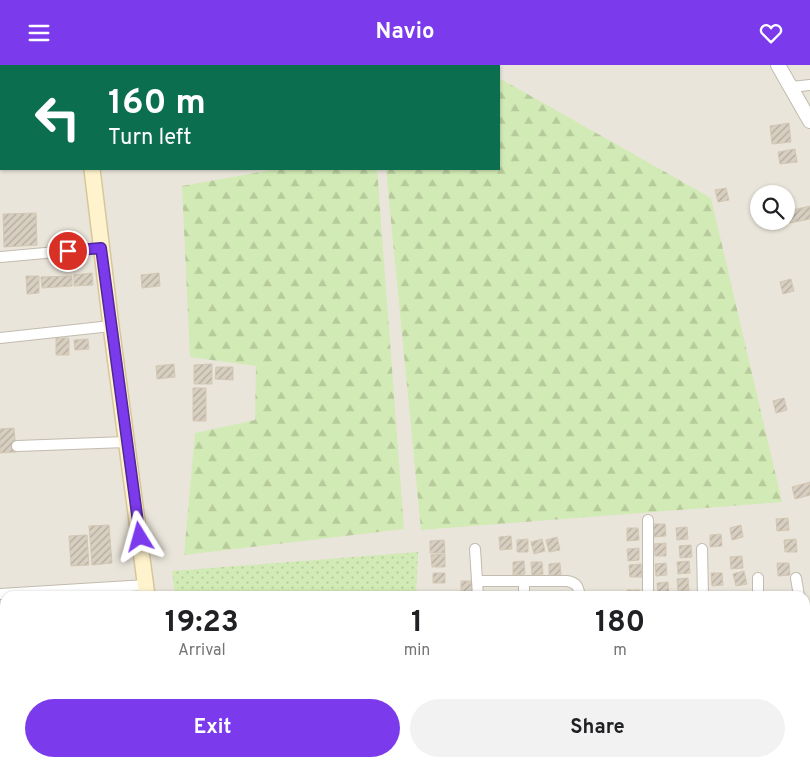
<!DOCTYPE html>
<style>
body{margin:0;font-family:Overpass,sans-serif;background:#f2f2f2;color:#202124;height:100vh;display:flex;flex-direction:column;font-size:19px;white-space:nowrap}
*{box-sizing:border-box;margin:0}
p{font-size:16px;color:#757577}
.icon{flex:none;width:28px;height:28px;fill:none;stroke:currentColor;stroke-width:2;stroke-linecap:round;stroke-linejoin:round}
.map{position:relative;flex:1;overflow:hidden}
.drawer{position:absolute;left:0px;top:526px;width:810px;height:176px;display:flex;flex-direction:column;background:#fff;border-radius:15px 15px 0 0;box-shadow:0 1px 4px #0004}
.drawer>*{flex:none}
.hud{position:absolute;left:0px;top:0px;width:500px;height:105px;box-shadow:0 1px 4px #0004;background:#0b6e4f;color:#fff;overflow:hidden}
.fabs{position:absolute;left:750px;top:120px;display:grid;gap:10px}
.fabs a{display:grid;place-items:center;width:45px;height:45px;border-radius:50%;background:#fff;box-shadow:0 1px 4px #0004;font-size:25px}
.pin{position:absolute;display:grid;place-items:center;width:42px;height:42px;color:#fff;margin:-21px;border:2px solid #fff;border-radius:50%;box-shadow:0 1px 5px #0007}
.me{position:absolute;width:55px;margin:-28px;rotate:352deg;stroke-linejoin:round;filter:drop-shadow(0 0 4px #0008)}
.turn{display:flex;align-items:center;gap:18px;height:105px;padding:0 25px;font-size:22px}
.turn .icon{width:65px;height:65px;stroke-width:2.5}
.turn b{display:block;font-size:35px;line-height:42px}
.eta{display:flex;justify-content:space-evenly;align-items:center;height:85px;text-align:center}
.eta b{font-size:30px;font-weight:700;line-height:35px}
.primary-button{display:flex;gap:10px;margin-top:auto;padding:10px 25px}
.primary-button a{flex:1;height:58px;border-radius:30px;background:#7c3aed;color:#fff;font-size:20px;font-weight:700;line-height:58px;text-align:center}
.primary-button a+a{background:#f2f2f2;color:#202124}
header{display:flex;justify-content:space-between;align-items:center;height:65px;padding:0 25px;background:#7c3aed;color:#fff;font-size:22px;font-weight:700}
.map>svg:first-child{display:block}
</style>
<header><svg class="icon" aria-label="menu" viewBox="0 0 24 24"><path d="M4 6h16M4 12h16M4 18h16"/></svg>Navio<svg class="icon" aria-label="heart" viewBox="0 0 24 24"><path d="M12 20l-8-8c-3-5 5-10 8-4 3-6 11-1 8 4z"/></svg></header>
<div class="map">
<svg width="810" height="702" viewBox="0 0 810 702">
<defs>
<pattern id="grass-dots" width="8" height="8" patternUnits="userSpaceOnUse" patternTransform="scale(1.25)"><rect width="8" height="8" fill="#d2eab5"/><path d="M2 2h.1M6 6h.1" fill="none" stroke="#b6ca9c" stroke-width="1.8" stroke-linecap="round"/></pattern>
<pattern id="forest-firs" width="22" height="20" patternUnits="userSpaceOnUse" patternTransform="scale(1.25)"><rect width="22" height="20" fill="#d2eab5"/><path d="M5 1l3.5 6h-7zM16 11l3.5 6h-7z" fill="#b6ca9c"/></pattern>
<pattern id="building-hatch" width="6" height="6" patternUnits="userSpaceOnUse" patternTransform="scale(1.25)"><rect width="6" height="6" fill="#d8cfc1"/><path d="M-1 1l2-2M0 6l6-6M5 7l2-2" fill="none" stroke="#b1aa9e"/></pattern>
</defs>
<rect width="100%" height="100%" fill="#f6f3ec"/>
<path fill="#eae5da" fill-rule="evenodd" d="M0 0H810V702H0ZM1 1H499V104H1ZM759 129H786V156H759ZM5 531H805V698H5Z"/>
<path fill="url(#grass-dots)" d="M418 487 416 531H175L172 506Z
M196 698H410L409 702H197Z"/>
<path fill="url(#forest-firs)" d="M499 13 711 133 782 437 421 465 386 104H499Z
M277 104H377L404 464 184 490 195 368 255 355 256 301 190 292 182 121Z"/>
<path fill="url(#building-hatch)" stroke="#d3c7b4" d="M789 58 791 77 772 79 770 61Z
M795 84 797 97 780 99 778 87Z
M726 123 729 135 718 137 715 125Z
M810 141V154L790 158 788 146Z
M36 148 37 180 4 182 3 149Z
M92 208 93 220 74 221V210Z
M159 208 160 221 142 223 141 210Z
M26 211H39V228L27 229Z
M72 211V221L42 223 41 212Z
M791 214 794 226 783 229 780 217Z
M56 273H69V290H56Z
M88 274 89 284 75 285 74 275Z
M174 299 175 312 157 314 156 301Z
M212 299V319H194V300Z
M216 302H233V315L215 314Z
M193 323H206V356H193Z
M784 333 787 345 776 348 773 336Z
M14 363 16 387 0 388V364Z
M810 417V430L795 434 792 422Z
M788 453 789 465 777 466 776 454Z
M653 459H665L666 471 654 472Z
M109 460 112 498 92 500 89 461Z
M741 460 743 472 732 475 730 463Z
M687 462 688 474 677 475 676 463Z
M627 463H638L639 475 627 476Z
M721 469 722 481 710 482V470Z
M87 470 89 500 71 501 69 471Z
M511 471 512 484 500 485 499 472Z
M557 472 560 485 549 487 546 475Z
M528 474V487H517V475Z
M542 474 545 486 534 489 531 477Z
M796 474 797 487H785L784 475Z
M444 475 445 488H430V476Z
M666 478V491H655L654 479Z
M691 480 692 492 680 493 679 481Z
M639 483V495L628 496 627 484Z
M445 489V502H432L431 490Z
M742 491 743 503 731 504 730 492Z
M524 496 525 509 513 510V497Z
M689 496 690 508 678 509 677 497Z
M531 497H542L543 509 532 510Z
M560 498 561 510 549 511V499Z
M666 498 667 510 656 511 655 499Z
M777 498H789L790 510 778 511Z
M641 499 642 512H630L629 500Z
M744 506 747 519 736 521 733 509Z
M433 508H445V518H433Z
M711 508H722L723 520 712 521Z
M688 513 689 526H678L677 514Z
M461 516H472V528L461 529Z
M668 517 669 529 658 530 657 518Z
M627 525H640V531H627Z
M724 527V531H713L712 528Z
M5 536V550L0 551V537Z
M0 564H5V578H0Z
M809 690 810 702H798V698H805V691Z
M716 698H728V702H717Z
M739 698H751V702H739Z
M767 698H779V702H767Z
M781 698H793V702H782Z"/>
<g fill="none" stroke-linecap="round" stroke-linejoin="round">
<defs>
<path id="minor" d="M791 22 810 20
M1 192 101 183
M0 273 111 261
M17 381 126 377
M648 455V531
M475 484 478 531
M702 484 703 531
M758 513V531
M796 513 799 531
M477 516H567C577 518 578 521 580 531
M524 516V531
M0 529 146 520
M805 580 810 618
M0 588H5
M0 645H5
M805 680H810
M584 698V702
M644 698V702
M706 698V702
M761 698V702"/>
<path id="tertiary" d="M778 0 810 56"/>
<path id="secondary" d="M83 0V1
M92 104 111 261 147 531
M167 698V702"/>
</defs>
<use href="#minor" stroke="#c2bbae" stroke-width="12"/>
<use href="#tertiary" stroke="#c2bbae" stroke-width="16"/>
<use href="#secondary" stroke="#d6c79b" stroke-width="18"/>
<use href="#minor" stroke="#fff" stroke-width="10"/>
<use href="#tertiary" stroke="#fff" stroke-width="14"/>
<use href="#secondary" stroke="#fff3cd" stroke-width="15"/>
</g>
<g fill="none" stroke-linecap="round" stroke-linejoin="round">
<defs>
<path id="route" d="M68 186 101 183 140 472"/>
</defs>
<use href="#route" stroke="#51269a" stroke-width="12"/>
<use href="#route" stroke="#7c3aed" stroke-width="9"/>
</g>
</svg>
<div class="fabs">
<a><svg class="icon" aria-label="search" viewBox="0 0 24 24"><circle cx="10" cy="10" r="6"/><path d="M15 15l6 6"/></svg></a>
</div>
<div class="pin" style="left:68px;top:186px;background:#d93025"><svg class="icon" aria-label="arrive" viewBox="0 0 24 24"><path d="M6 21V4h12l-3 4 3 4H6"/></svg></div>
<svg class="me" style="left:140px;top:472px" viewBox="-20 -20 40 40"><path d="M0-17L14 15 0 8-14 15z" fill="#7c3aed" stroke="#fff" stroke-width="4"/></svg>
<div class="hud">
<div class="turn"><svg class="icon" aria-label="left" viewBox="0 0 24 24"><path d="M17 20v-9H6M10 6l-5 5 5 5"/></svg><div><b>160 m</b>Turn left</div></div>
</div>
<section class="drawer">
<div class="eta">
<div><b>19:23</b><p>Arrival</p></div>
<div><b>1</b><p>min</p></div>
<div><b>180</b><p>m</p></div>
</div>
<div class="primary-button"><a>Exit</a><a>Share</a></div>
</section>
</div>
